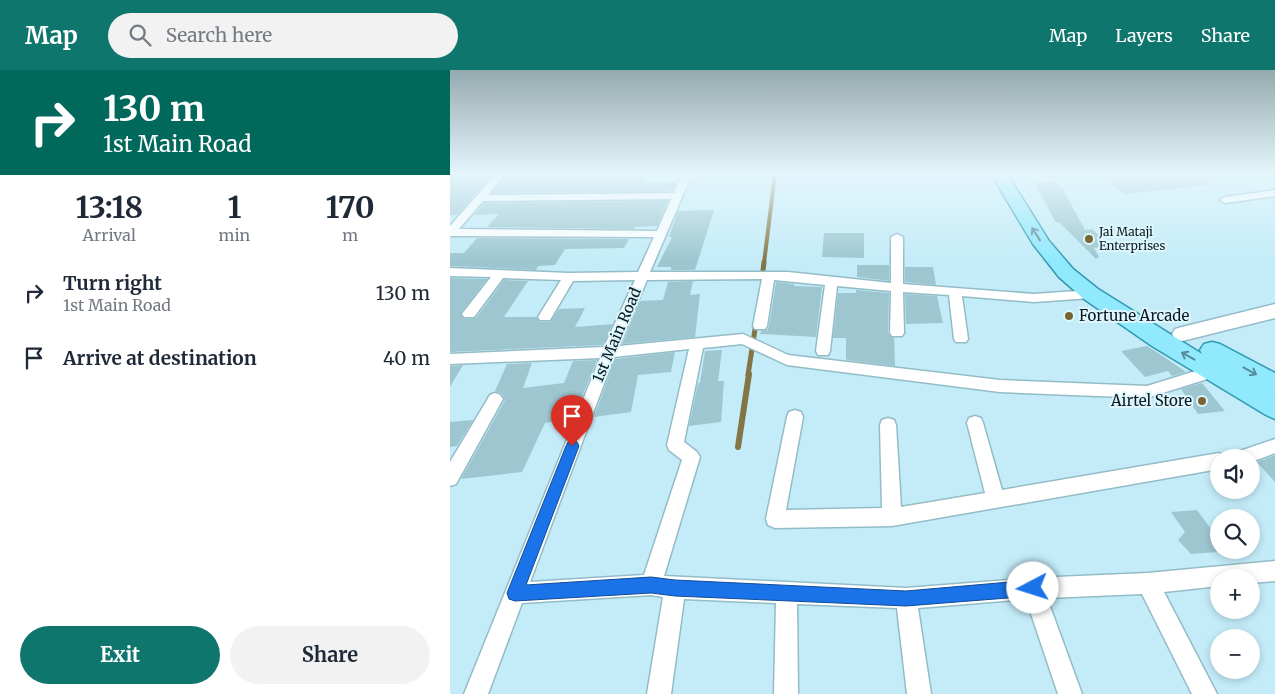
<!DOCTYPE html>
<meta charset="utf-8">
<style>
body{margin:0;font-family:Merriweather,serif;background:#f2f2f3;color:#1f2937;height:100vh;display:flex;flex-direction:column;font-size:19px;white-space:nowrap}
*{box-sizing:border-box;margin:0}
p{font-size:16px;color:#747a83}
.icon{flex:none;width:28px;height:28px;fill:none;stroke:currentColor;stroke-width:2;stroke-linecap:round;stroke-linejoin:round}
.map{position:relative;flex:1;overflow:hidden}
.details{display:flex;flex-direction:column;background:#fff;width:450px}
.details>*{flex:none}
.banner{background:#00695c;color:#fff;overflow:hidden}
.controls{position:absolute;left:760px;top:379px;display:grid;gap:10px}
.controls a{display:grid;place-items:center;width:50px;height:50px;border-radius:50%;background:#fff;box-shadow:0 2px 8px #0003;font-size:25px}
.pin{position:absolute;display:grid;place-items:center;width:42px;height:42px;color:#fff;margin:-51px -21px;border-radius:50% 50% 50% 0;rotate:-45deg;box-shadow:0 0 5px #0007}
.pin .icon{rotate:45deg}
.me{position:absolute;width:55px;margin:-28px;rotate:265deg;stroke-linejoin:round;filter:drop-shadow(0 0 4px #0008)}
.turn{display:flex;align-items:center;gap:18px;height:105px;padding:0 20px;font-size:22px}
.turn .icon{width:65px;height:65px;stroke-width:2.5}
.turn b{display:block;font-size:35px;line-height:42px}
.eta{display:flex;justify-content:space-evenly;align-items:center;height:85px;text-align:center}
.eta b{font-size:30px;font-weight:700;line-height:35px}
.button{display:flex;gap:10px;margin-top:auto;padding:10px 20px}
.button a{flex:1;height:58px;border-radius:30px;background:#0f766e;color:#fff;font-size:20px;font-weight:700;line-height:58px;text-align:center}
.button a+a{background:#f2f2f3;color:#1f2937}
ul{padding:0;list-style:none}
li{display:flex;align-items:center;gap:15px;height:65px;padding:0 20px}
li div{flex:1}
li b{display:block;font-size:19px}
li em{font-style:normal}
header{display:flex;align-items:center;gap:30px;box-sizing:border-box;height:70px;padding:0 25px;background:#0f766e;color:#fff}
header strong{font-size:24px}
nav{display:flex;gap:28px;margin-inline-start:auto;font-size:18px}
.search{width:350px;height:45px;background:#f2f2f3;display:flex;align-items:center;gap:12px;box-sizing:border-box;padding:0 18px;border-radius:28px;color:#747a83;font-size:19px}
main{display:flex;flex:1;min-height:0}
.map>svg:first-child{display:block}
</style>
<header>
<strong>Map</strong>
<div class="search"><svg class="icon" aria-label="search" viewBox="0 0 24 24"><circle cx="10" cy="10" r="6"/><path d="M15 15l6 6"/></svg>Search here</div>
<nav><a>Map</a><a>Layers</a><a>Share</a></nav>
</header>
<main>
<section class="details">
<div class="banner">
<div class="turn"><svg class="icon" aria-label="right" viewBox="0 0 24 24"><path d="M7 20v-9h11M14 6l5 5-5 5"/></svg><div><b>130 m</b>1st Main Road</div></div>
</div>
<div class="eta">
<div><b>13:18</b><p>Arrival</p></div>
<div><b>1</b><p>min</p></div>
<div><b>170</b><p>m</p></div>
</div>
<ul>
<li><svg class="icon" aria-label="right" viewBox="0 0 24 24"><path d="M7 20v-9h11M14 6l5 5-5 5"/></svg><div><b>Turn right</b><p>1st Main Road</p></div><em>130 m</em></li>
<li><svg class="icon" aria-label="arrive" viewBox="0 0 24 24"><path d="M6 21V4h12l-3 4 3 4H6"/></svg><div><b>Arrive at destination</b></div><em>40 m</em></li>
</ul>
<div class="button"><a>Exit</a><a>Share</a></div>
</section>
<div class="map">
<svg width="825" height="624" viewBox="0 0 825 624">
<rect width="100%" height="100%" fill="#c3ecf8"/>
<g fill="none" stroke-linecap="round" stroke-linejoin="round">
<path stroke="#847546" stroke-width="4" d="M314 193 325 104"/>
<path stroke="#847546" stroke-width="5" d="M312 209 314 192
M298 305 306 253"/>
<path stroke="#847546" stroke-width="6" d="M288 377 299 304"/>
</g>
<path fill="#9dc6d0" d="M21 104H43L7 145H0V106Z
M57 104H197L192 113 227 112 223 121 42 123Z
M693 104H749L750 107H757V115L674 124 656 108Z
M605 111 614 121 635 160 642 159 659 175 644 178 649 187 646 189 609 152 606 153 585 113Z
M218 131 207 156 185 157 184 159 37 157 49 144 24 145 34 133Z
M264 140 245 200H221V197H207L222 167H219L228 141Z
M374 163H414V188L372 187Z
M27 168 179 169 174 178 115 179 105 195 88 196 86 200 0 196V183H14Z
M407 195H439V211L407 207Z
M455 197H483L486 215 455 212Z
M0 208 37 209 11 243 14 249 26 248 54 210 78 211 54 247H86L90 252H100L109 239 135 238 125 257 163 254 153 275 0 282Z
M243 211 240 225 250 224 245 267 172 274 190 231 213 230 218 212Z
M326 212 344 214V216L372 217 366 267 310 264 311 261 317 260 319 256Z
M406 220 439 223 438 263 444 268 445 296 396 290V268H383L388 223H406Z
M455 224 487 226 493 253 456 254Z
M697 276 705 281 736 302 722 306 718 301 695 307 671 281Z
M272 280 268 311H274L271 352 239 356 248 313H250L255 281Z
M225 282 221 302 188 305 181 342 144 347 165 289Z
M147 290 127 339 116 340 112 351 95 353 72 402 11 409 55 330 52 324 45 321 57 294 82 293 73 318 114 313 123 291Z
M13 295 0 317V296Z
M752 313 775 341 748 344 731 319Z
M23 350 7 376 0 377V352Z
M825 385V412L807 392Z
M747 440 769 470V482L741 484 728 470 735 462 721 442Z"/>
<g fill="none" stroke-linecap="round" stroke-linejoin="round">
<defs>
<path id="lane" d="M751 104H762L751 106Z"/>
<path id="street" d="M46 104H55L38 125 224 123 232 104H242L200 202H338L441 213V167L447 164 453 167V214L584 224 641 220 647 224 641 228 584 232 512 226 518 269 516 272H506L504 269 499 225 453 222 454 263 452 266H442L440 263 441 221 387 216 380 281 378 285H368L366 281 375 215 324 210 317 256 315 259H305L303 256 312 209 197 210 169 276 293 264 338 285 550 310 697 316 765 295 770 297 772 301 770 305 697 328 550 322 337 295 292 274 253 278 234 372 247 382 250 387 214 506 456 518 583 508 698 503 825 491V511L801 513V508H769V516L714 522 767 624H742L692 524 597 528 632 624H608L576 529 468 538 481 624H457L447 538 347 534 348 624H324L326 533 234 529 221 624H197L213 527 201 525 72 533 38 624H14L150 288 0 294V284L154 277 185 210 123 211 100 250H90L88 247 111 210 53 208 24 247H14L12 244 41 207 0 206V198L119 203 188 202 204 167 0 166V156ZM221 129 207 161 9 159 33 131ZM239 279 217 375 219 380 232 390 194 505 80 512 164 287Z
M825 120V126L775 133 770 130 775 127Z
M45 323 50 325 53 329 6 414 0 416V392L40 325Z
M345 340 351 342 353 347 336 440 432 438 430 355 432 350 438 348 444 350 446 355 451 437 535 423 517 353 519 348 525 346 531 348 533 353 552 420 769 383 776 388H769V399L442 456 325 458 318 455 316 449 337 347 339 342Z
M825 369V383L801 392V388H782L784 383Z"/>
<path id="secondary" d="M825 234V248L732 271 725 269 722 264 725 259 732 257Z"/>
<path id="primary" d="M541 104H557L599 171 623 199 648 219 752 284 750 280 754 274 762 272 770 274 825 303V325L823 324 825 325V349L816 345 702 276 634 229 609 207 583 174Z"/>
</defs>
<use href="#lane" stroke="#94bcc7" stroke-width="2"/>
<use href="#street" stroke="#94bcc7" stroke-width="3"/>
<use href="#secondary" stroke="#94bcc7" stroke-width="3"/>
<use href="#primary" stroke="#3198af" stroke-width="3"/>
<use href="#lane" fill="#fff" fill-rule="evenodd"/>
<use href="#street" fill="#fff" fill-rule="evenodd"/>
<use href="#secondary" fill="#fff" fill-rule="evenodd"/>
<use href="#primary" fill="#90e9fd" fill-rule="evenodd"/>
</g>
<defs><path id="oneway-shaft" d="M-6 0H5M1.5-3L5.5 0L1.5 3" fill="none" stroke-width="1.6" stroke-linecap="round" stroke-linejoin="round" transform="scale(1.25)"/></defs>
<g stroke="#548c99">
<use href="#oneway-shaft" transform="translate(586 164) rotate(-122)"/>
<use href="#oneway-shaft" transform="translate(738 286) rotate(-151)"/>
<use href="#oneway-shaft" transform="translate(800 301) rotate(29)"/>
</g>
<linearGradient id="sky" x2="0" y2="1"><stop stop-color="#95aaae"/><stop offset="0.54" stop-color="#e4f6fc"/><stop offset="1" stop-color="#e4f6fc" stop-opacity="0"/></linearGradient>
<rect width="825" height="192" fill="url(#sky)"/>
<path fill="#1a73e8" stroke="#114b97" d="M122 370 127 372 129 376 76 515 201 507 225 510 456 521 583 510 589 512 591 518 589 523 583 526 456 536 225 526 201 523 65 531 59 529 57 523 116 376 118 372Z"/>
<g fill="#796534" stroke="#def6fd" stroke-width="2">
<circle cx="639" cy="169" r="5"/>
<circle cx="619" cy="246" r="5"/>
<circle cx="752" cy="331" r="5"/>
</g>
<g text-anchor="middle" stroke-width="4" stroke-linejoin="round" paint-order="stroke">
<g font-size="12" fill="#0b1b1f" stroke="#def6fd" text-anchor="start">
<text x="649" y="166">Jai Mataji<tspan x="649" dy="14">Enterprises</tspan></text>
</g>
<g font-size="15" fill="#0b1b1f" stroke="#def6fd" text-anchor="start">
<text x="629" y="251">Fortune Arcade</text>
<text x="742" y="336" text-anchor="end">Airtel Store</text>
</g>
<g font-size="15" fill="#0b1b1f" stroke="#def6fd">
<text transform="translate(167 265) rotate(-67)" y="5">1st Main Road</text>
</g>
</g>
</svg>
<div class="controls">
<a><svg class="icon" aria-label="sound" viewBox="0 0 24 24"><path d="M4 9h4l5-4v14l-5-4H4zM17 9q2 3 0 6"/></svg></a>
<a><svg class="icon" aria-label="search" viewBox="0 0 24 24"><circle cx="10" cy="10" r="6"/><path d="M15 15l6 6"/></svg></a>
<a>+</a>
<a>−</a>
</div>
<div class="pin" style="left:122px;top:376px;background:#d93025"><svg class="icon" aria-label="arrive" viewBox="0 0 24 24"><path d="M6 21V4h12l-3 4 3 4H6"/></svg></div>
<svg class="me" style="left:583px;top:518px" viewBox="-20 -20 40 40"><circle r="19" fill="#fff"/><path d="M0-13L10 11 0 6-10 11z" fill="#1a73e8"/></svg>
</div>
</main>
